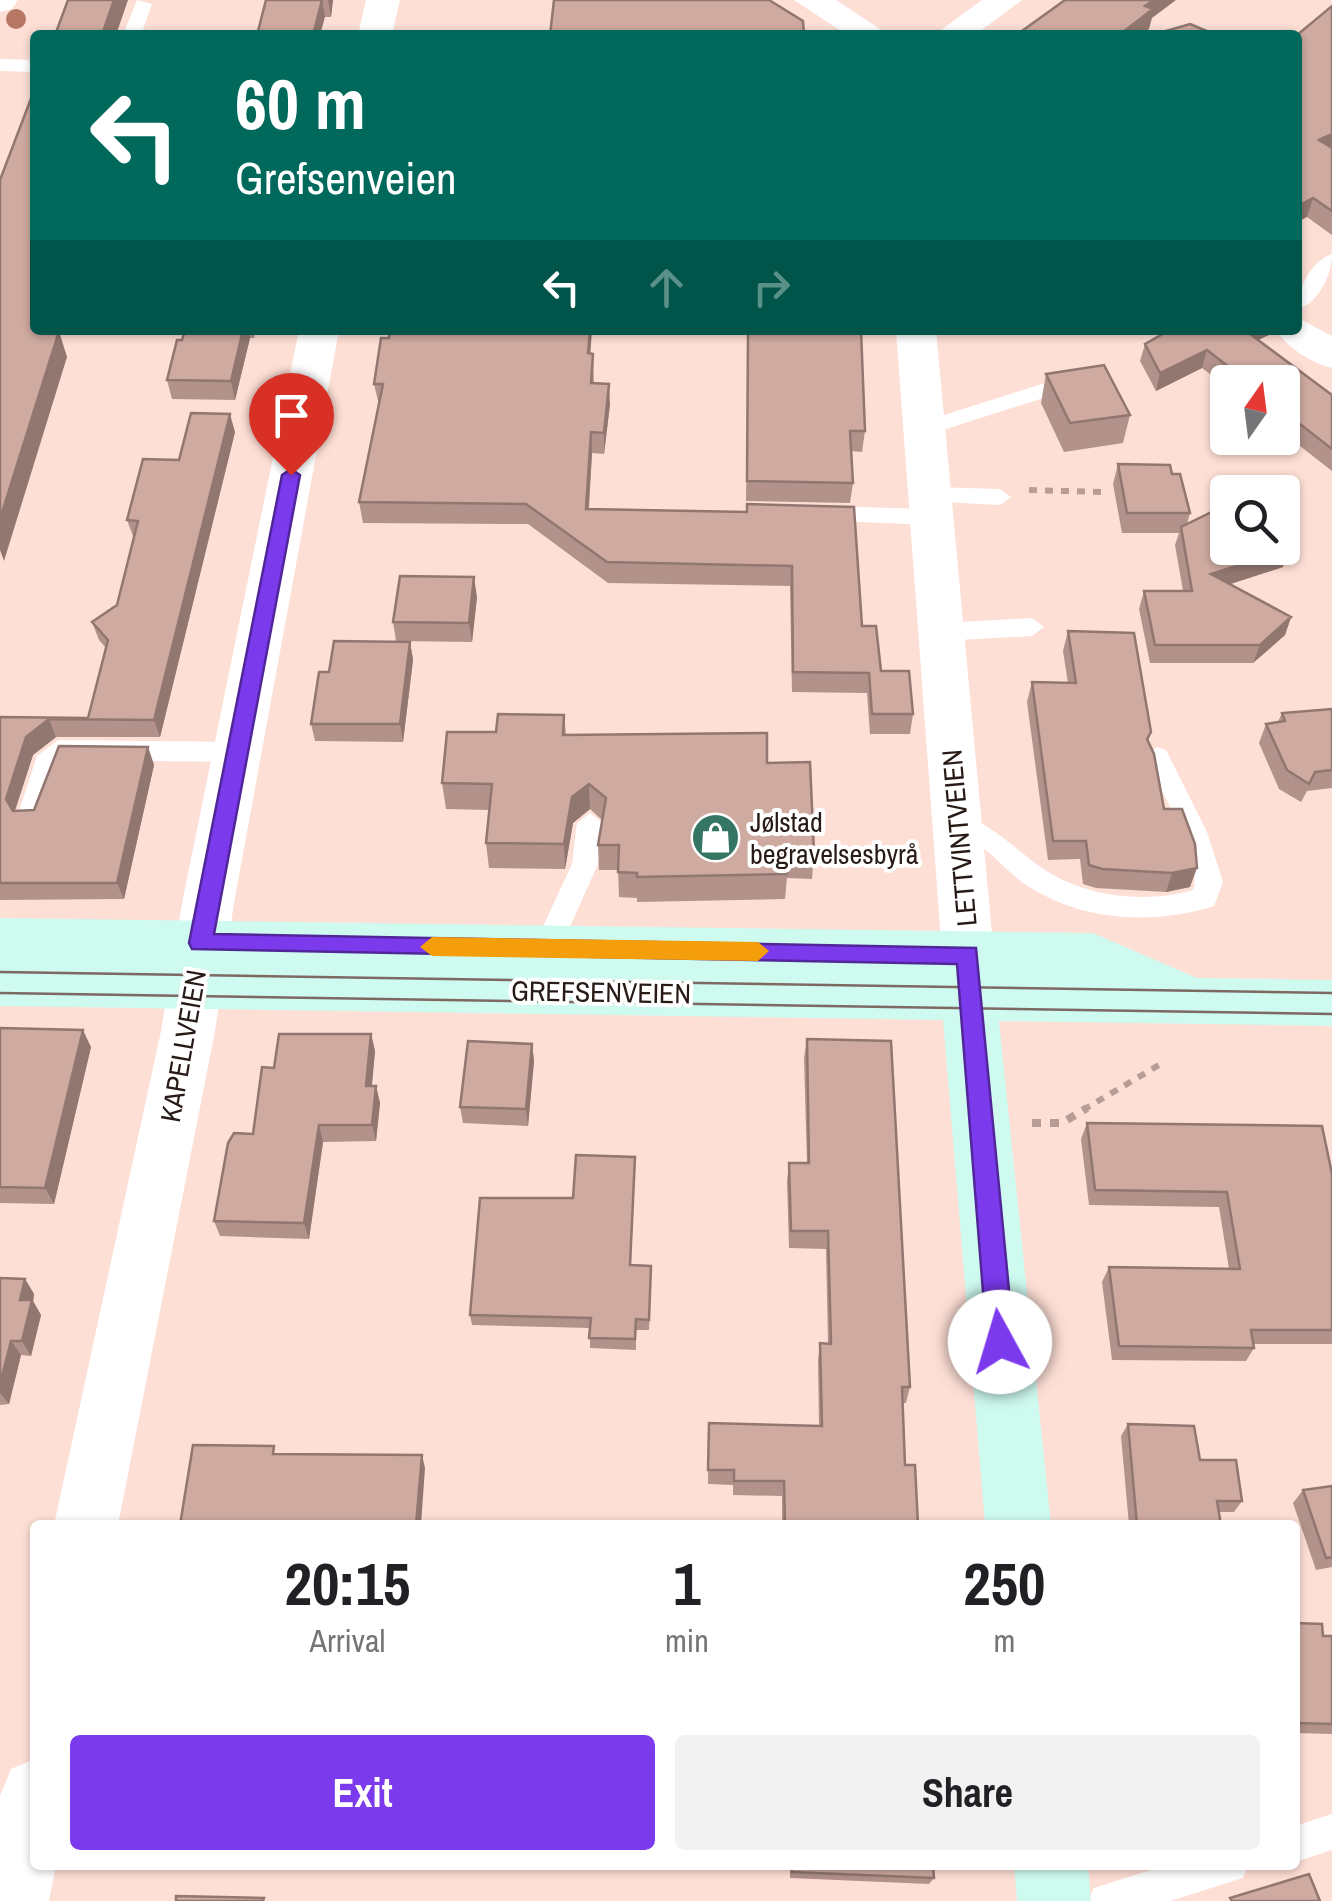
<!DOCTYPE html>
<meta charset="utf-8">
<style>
body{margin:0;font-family:"Archivo Narrow",sans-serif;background:#f2f2f2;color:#202124;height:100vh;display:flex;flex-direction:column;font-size:38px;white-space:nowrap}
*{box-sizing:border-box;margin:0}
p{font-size:32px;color:#757577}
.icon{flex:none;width:55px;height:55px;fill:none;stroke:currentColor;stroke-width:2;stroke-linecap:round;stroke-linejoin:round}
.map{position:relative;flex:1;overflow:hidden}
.panel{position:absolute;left:30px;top:1520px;width:1270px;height:350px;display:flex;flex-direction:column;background:#fff;border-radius:10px;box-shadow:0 2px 8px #0004}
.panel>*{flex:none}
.hud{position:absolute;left:30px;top:30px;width:1272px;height:305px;border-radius:10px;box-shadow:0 2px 8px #0004;background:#00695c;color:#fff;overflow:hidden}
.needle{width:65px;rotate:14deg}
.tools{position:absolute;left:1210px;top:365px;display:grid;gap:20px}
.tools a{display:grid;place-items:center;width:90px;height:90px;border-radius:10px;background:#fff;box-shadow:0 2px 8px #0004;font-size:50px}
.pin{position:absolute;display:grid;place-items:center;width:85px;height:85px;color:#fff;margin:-102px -42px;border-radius:50% 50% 50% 0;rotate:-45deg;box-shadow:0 0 10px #0007}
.pin .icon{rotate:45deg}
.me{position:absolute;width:110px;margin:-55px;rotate:354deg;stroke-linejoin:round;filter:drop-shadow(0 0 8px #0008)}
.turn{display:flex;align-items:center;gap:35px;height:210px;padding:0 40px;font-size:45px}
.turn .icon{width:130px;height:130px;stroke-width:2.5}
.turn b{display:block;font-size:70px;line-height:85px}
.lanes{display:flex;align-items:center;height:95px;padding:0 40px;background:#0003;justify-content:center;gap:50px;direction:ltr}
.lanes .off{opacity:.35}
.eta{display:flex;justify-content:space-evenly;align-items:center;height:170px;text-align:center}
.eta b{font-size:60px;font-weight:800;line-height:70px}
.action{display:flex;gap:20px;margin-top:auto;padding:20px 40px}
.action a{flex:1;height:115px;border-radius:10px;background:#7c3aed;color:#fff;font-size:40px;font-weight:800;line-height:115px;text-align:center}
.action a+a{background:#f2f2f2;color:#202124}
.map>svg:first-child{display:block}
</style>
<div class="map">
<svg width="1332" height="1901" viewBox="0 0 1332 1901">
<rect width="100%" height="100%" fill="#fedfd6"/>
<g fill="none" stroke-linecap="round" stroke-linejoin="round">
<path stroke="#b79d96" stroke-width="6" stroke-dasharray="8 8" stroke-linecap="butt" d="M1029 490 1102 492
M1083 1110 1159 1065"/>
<path stroke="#b79d96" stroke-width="8" stroke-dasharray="9 9" stroke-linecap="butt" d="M1032 1123H1062L1087 1108"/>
<path fill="#fff" fill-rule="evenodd" d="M137 0 152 4 141 35H123Z
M0 59 35 60V72L0 71Z
M1332 254C1332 274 1319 303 1298 309 1298 288 1311 261 1332 254Z
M1067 376 1075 378V388L924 436 913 429 916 424Z
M930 487 1000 489 1011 497 1000 505 922 501V489Z
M818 506 932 509 944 517 932 525 810 520 806 514Z
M1032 618 1044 627 1032 636 941 641 929 632 941 623Z
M58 740 237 742 250 752 237 762 63 760 39 824H21L17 817 37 756Z
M1157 747 1166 750 1207 832 1223 882 1214 906C1151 926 1077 921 1022 882 1008 872 996 858 982 847 970 838 950 835 944 823L957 813C993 824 1012 847 1042 868 1084 897 1145 904 1193 890 1204 863 1158 784 1144 757Z
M590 813 603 823 598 864 557 956H537L533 948 572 864 577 823Z
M1332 1814V1850L1295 1862V1826Z
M1167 1865H1248L1243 1878 1170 1901H1088L1094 1888Z"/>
<path fill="#fff" fill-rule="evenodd" d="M0 0H18L12 9 0 12Z
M366 0H400L392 35H358Z
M794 0H836L889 35H847Z
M982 0H1022L975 35H934Z
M1298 318 1332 336V368C1312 363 1287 348 1276 330H1298Z
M299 330H339L234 903 215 1031 118 1525H54L161 1031 182 903Z
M896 330H936L994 955 987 970 968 977 949 970 942 955Z
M35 1759V1865H56L49 1901H0V1796L11 1769Z"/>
<path fill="#cefaef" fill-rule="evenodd" d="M0 918 1093 933 1197 978 1332 980V1026L999 1021 1051 1525H985L943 1020 0 1006Z
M1014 1865H1088L1091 1901H1017Z"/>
<path stroke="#7d6862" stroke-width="2.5" d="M0 972 1332 993
M0 993 1332 1014"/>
</g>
<circle fill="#b67864" cx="16" cy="19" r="10"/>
<path fill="#b2928a" d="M266 0H333L331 17H325Z
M1332 6V235L1307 217Z
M185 330H256L254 338H250L235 400 172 399 167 380Z
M793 330H861L865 431 862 452 851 451 853 483 850 503 746 501 748 332 793 333Z
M1170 330H1274L1273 333 1258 340 1332 395V471L1282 432V382H1228V388L1202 368 1156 391 1140 361 1145 344Z
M389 338 593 354 594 383 610 404 604 454 592 453 589 509 747 512 862 626 881 671 913 714 910 734H870L867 693 792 692 790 586 608 583 528 524 363 523 359 502 379 405 374 384Z
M1046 374 1130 415 1123 443 1064 452 1041 403Z
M235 432 160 737H56L33 755 15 811 34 810 148 747 154 765 124 899 0 900V717L88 718 106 648 99 640 92 622 117 605 134 539 127 520 179 460Z
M1118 464 1172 474 1190 513 1187 524 1283 567 1230 584 1291 617 1285 635 1253 663H1150L1139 609 1144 591H1183L1175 545 1179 533H1122L1113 484Z
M477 597 472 642 396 641 393 622Z
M1068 631 1151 732 1148 742 1164 809 1190 887 1166 892 1096 888 1083 884 1080 859 1048 860 1027 702 1032 682 1068 683 1063 651Z
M410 642 413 660 403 742 315 741 311 724Z
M1332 709V788L1307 791 1301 802 1279 789 1259 743 1266 724 1278 722 1282 713Z
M564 715 566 735 767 763 814 853 812 879 787 878 785 899 637 902V898L619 897 618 870H599L598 845 602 820 590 809 573 823 565 869 489 868 486 843 489 810 446 809 442 783Z
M0 1028 91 1047 54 1204 0 1203Z
M371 1034 375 1051 372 1086H376L380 1103 376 1141 323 1142 309 1239 220 1236 214 1221 253 1134 274 1068Z
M807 1039 910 1387 906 1403H903L905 1465 918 1525H782V1496L733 1495V1485L708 1484 709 1423 819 1426 818 1360 820 1343 828 1344 826 1249 789 1248 787 1181 789 1163H807L804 1058Z
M532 1044 534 1061 528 1126 463 1123 460 1107Z
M1087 1123 1332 1174V1344H1254V1348L1246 1361 1112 1360 1102 1282 1109 1267 1229 1269 1219 1207 1089 1205 1081 1139Z
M635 1157 631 1265 651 1277 649 1330H636V1350L590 1348V1328L472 1325 470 1315 573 1198Z
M0 1278 25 1279 34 1294 33 1301 41 1315 31 1356 21 1355 9 1404 0 1405Z
M1128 1424 1200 1460 1242 1501 1234 1512H1219L1221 1525H1129L1121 1436Z
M1332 1486V1567L1316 1570 1293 1503 1303 1490Z
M1295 1623 1323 1636H1332V1734L1295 1733Z
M743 1865H933L934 1878 929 1884 790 1878V1870L743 1868Z"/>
<path fill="#917770" d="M114 0H128L116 35 103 32Z
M322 0 325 17 320 35H313Z
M328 0H333L331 17Z
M1154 0H1176L1152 18 1149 29 1141 35H1119L1145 6Z
M1332 134V152L1319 140Z
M1313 198 1307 217 1298 222V206Z
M243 330H248L250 338 235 400 231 381Z
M590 330H592L589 374 588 353Z
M1248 330H1274L1273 333 1241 348Z
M59 331 67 357 4 561 0 550V519Z
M1207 350 1202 368 1156 391 1160 373Z
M609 384 610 404 604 454V433Z
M230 414 235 432 160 737 154 720Z
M591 432 592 453 587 529 586 509Z
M1289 549 1283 567 1206 592 1211 574Z
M474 577 477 597 472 642 469 623Z
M1291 617 1285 635 1253 663 1260 645Z
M410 642 413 660 403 742 400 724Z
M49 719 56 737 33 755 13 816 6 799 26 737Z
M148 747 154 765 124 899 117 883Z
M589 784 590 809 573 823 565 869 564 844 572 797Z
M1197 868 1190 887 1166 892 1172 873Z
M83 1030 91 1047 54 1204 45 1188Z
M371 1034 375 1051 370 1103 366 1086Z
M532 1044 534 1061 528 1126 526 1109Z
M376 1086 380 1103 376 1141 372 1125Z
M319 1125 323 1142 309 1239 304 1223Z
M25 1279 34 1294 33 1301 41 1315 31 1356 22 1341 20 1300Z
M11 1341 21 1355 9 1404 0 1393V1384Z
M422 1455 425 1468 421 1525H416Z"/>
<path fill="#cfaaa0" stroke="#917770" stroke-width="2.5" d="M68 0H114L103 32H166L165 35H55Z
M266 0H322L313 35H257Z
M554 0H769L803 21 804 35H550Z
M1065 0H1154L1145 6 1153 9 1119 35H1032L1022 31Z
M1332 6V134L1319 140 1332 148V211L1313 198 1298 206 1297 35Z
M1190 24 1216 35H1152Z
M35 88V330L59 331 0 519V180Z
M185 330H243L231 381 167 380 177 340H182Z
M390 330H590L588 353 593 354 591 383 609 384 604 433 591 432 586 509 747 512V504L854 507 862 626H876L881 671H909L913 714H872L869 673 793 672 792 566 607 562 526 504 359 502 383 384H374L381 338H389Z
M795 330H861L865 431H850L853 483 747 481 748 332 795 333Z
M1170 330H1248L1246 331 1332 395V449L1282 410V382H1248L1207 350 1160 373 1145 344Z
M1104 365 1130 415 1070 423 1046 374Z
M191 413 230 414 154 720 49 719 26 737 6 799 13 811 34 810 59 746 148 747 117 883H0V717L88 718 108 640 92 622 117 605 138 521 127 520 143 459 179 460Z
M1118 464 1170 465 1172 474H1180L1190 513H1127Z
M1228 504V548H1282V541L1289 549 1211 574 1291 617 1260 645H1155L1144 591H1192L1181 527Z
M400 576 474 577 469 623 393 622Z
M1068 631 1134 633 1151 732 1147 739 1154 754 1164 809H1182L1195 844 1197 868 1172 873 1102 869 1089 865 1086 841H1053L1032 682 1076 683Z
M334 641 410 642 400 724H311L319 672H329Z
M1332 709V770L1315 772 1309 784 1287 770 1266 724 1285 721 1282 713Z
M498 714 564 715 563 735 767 733V763L810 762 814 853H787V874L637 877V873L618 872 619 845H598L606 798 589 784 572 797 564 844 486 843 492 784 442 783 447 732H496Z
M0 1028 83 1030 45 1188 0 1187Z
M279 1034H371L366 1086H376L372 1125H319L304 1223 214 1221 228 1143 234 1133 253 1134 262 1067 274 1068Z
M807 1039 891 1041 910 1387H902L905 1465H915L918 1525H785L784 1481H734V1470H708L709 1423 822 1426 820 1343 831 1344 828 1231H791L789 1163H809Z
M468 1041 532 1044 526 1109 460 1107Z
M1087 1123 1322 1126 1332 1174V1330H1251L1254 1348 1119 1346 1109 1267 1240 1269 1227 1192 1095 1190Z
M576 1155 635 1157 630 1265 651 1266 649 1320 636 1319 635 1339 589 1338 591 1318 470 1315 480 1198H573Z
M0 1278 25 1279 20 1300H32L22 1341H11L0 1384Z
M1128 1424 1194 1426 1200 1460H1236L1242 1501H1217L1221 1525H1137Z
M193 1445 274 1446 273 1454 422 1455 416 1525H180Z
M1332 1486V1557L1326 1558 1303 1490Z
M1295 1623 1322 1624 1323 1636H1332V1724L1295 1723Z
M792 1865H933L934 1878 792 1872Z
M1309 1874 1320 1901H1232L1230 1898Z
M176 1896 264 1898 263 1901H176Z"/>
<path fill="#7c3aed" stroke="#51269a" stroke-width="2.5" d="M291 469 300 475 214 934 976 948 1014 1342 1010 1351 1000 1354 991 1351 987 1342 957 964 192 949 189 943 282 475Z"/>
<path fill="#f59e0b" d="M432 937 758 942 769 951 758 961 432 956 420 947Z"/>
<defs>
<symbol id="shop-disc" viewBox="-11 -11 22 22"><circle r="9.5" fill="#357563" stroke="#fff"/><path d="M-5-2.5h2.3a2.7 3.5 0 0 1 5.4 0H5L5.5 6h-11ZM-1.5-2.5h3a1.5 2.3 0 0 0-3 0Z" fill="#fff"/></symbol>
</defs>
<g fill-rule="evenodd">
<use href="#shop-disc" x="688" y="810" width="55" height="55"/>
</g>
<g text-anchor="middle" stroke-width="8" stroke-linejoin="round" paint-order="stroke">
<g font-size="28" fill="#281a16" stroke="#fff" text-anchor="start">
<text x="750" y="832">Jølstad<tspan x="750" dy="32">begravelsesbyrå</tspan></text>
</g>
<g font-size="28" fill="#281a16" stroke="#fff">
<text transform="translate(959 838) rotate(-95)" y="10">LETTVINTVEIEN</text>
<text transform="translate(601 992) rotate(1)" y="10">GREFSENVEIEN</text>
<text transform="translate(183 1046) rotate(-80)" y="10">KAPELLVEIEN</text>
</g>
</g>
</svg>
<div class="tools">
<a><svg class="needle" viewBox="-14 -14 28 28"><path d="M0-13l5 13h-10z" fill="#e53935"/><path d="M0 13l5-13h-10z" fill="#757577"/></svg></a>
<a><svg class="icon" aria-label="search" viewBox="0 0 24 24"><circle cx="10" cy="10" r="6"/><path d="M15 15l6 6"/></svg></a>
</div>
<div class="pin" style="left:291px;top:475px;background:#d93025"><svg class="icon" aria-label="arrive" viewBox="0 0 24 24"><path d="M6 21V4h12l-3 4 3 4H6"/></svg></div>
<svg class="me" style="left:1000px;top:1342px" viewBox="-20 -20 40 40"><circle r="19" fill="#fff"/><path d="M0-13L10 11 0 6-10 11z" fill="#7c3aed"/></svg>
<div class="hud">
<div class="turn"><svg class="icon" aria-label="left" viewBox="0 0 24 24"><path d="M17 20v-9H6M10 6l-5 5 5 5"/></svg><div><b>60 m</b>Grefsenveien</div></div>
<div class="lanes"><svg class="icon" aria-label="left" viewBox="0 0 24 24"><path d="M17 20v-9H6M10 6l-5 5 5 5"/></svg><svg class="icon off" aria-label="ahead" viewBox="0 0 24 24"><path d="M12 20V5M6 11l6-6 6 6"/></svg><svg class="icon off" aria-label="right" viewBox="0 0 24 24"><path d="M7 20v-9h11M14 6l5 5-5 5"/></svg></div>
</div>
<section class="panel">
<div class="eta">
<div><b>20:15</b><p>Arrival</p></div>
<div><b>1</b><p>min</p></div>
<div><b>250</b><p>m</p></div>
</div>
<div class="action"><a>Exit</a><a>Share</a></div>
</section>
</div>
